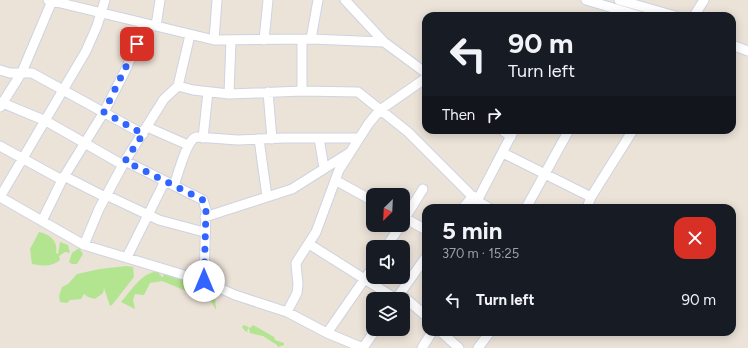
<!DOCTYPE html>
<meta charset="utf-8">
<style>
body{margin:0;font-family:Figtree,sans-serif;background:#20242c;color:#f1f3f6;height:100vh;display:flex;flex-direction:column;font-size:15px;white-space:nowrap}
*{box-sizing:border-box;margin:0}
p{font-size:13px;color:#9ea1a6}
.icon{flex:none;width:22px;height:22px;fill:none;stroke:currentColor;stroke-width:2;stroke-linecap:round;stroke-linejoin:round}
.map{position:relative;flex:1;overflow:hidden}
.details{position:absolute;left:422px;top:204px;width:314px;height:132px;display:flex;flex-direction:column;background:#171b24;border-radius:12px;box-shadow:0 2px 10px #0003}
.details>*{flex:none}
.guide{position:absolute;left:422px;top:12px;width:314px;height:122px;border-radius:12px;box-shadow:0 2px 10px #0003;background:#171b24;color:#f1f3f6;overflow:hidden}
.needle{width:26px;rotate:204deg}
.buttons{position:absolute;left:366px;top:188px;display:grid;gap:8px}
.buttons a{display:grid;place-items:center;width:44px;height:44px;border-radius:8px;background:#171b24;box-shadow:0 2px 10px #0003;font-size:20px}
.pin{position:absolute;display:grid;place-items:center;width:34px;height:34px;color:#fff;margin:-17px;border-radius:8px;box-shadow:0 2px 6px #0006}
.me{position:absolute;width:44px;margin:-22px;rotate:0deg;stroke-linejoin:round;filter:drop-shadow(0 0 3px #0008)}
.turn{display:flex;align-items:center;gap:14px;height:84px;padding:0 20px;font-size:18px}
.turn .icon{width:52px;height:52px;stroke-width:2.5}
.turn b{display:block;font-size:28px;line-height:34px}
.then{display:flex;align-items:center;height:38px;padding:0 20px;background:#0003;gap:8px;font-size:15px}
.round{display:grid;place-items:center;flex:none;width:42px;height:42px;border-radius:12px;background:#20242c}
.summary{display:flex;align-items:center;justify-content:space-between;height:68px;padding:0 20px}
h1{font-size:24px;font-weight:700;line-height:30px}
ul{padding:0;list-style:none}
li{display:flex;align-items:center;gap:12px;height:56px;padding:0 20px}
li div{flex:1}
li b{display:block;font-size:15px}
li em{font-style:normal}
.map>svg:first-child{display:block}
</style>
<div class="map">
<svg width="748" height="348" viewBox="0 0 748 348">
<rect width="100%" height="100%" fill="#ebe2d8"/>
<path fill="#b3e591" d="M39 232C51 235 58 241 56 253L58 254 60 242 68 245 70 253 65 252 59 256 60 260C52 267 42 266 32 264L30 249Z
M79 248 83 254 77 264H72L69 262 72 253Z
M126 266 133 267 134 277 112 305 110 306 104 288 103 293 95 299 88 297 84 294 81 299 70 300 67 303 60 302 59 296 62 287 68 284 77 274 100 269Z
M154 272H158L162 277H163L164 273 168 274 169 276 172 275V277L209 286 215 296 216 310 210 300 197 294 191 293 162 281 150 283 144 295 135 294 133 300 135 309 121 302C130 292 140 275 154 272Z
M244 325 250 328 253 325 274 337 275 340 284 343V345L278 347 277 345 263 336 250 333 249 328 247 330 248 332 245 331 242 327Z"/>
<g fill="none" stroke-linecap="round" stroke-linejoin="round">
<defs>
<path id="minor" d="M48 0 214 40 311 39 384 42 345 0
M586 0 640 16
M619 0 675 16
M694 16 704 0
M156 26 160 0
M302 39V91
M311 39 318 0
M214 40 217 0
M264 40 268 0
M384 42 426 73
M732 45 748 51
M0 70 10 73H32L143 134
M178 86 193 90 229 94 302 91 358 92 408 132 477 201 489 208
M268 92 272 139
M229 94 231 40
M0 102 46 121 123 165
M0 107 22 72 52 1
M147 127 188 145
M502 130 511 137
M203 138 208 92
M319 138 324 168
M259 139 267 197 292 189 349 153
M0 146 62 180
M503 153 591 197
M125 161 203 200 206 210 204 281
M64 176 105 197
M335 180 373 201
M174 185C178 175 186 141 196 137L238 140 284 138H359
M106 195 159 220 204 232
M0 197 84 245 204 281 235 295 287 312 327 333 363 348
M0 197 86 51 97 26 105 0
M477 201 514 130
M463 208 473 196
M526 208 569 130
M587 208 591 197 633 130
M205 217 267 197
M403 217 426 230
M42 221 62 180 104 112 125 71 137 44 143 23
M403 221 423 189
M309 244 393 297H404L426 316
M84 245 99 209 125 161 164 99 178 86 190 35
M386 247 401 225
M127 257 165 181
M396 299 426 257
M287 312 297 293 298 285 296 263 316 232 339 170 369 123 380 110 426 78
M441 332 459 348
M327 333 373 267
M363 348 376 329
M422 348 432 332
M478 348 490 332"/>
</defs>
<use href="#minor" stroke="#ced3e2" stroke-width="11"/>
<use href="#minor" stroke="#fff" stroke-width="9"/>
</g>
<g fill="none" stroke-linecap="round" stroke-linejoin="round">
<path stroke="#3265ff" stroke-width="7" stroke-dasharray="0 12.6" d="M137 44 104 112 143 134 125 161 203 200 206 210 204 281"/>
</g>
</svg>
<div class="buttons">
<a><svg class="needle" viewBox="-14 -14 28 28"><path d="M0-13l5 13h-10z" fill="#e53935"/><path d="M0 13l5-13h-10z" fill="#9ea1a6"/></svg></a>
<a><svg class="icon" aria-label="sound" viewBox="0 0 24 24"><path d="M4 9h4l5-4v14l-5-4H4zM17 9q2 3 0 6"/></svg></a>
<a><svg class="icon" aria-label="layers" viewBox="0 0 24 24"><path d="M12 4l9 5-9 5-9-5zM3 14l9 5 9-5"/></svg></a>
</div>
<div class="pin" style="left:137px;top:44px;background:#d93025"><svg class="icon" aria-label="arrive" viewBox="0 0 24 24"><path d="M6 21V4h12l-3 4 3 4H6"/></svg></div>
<svg class="me" style="left:204px;top:281px" viewBox="-20 -20 40 40"><circle r="19" fill="#fff"/><path d="M0-13L10 11 0 6-10 11z" fill="#3265ff"/></svg>
<div class="guide">
<div class="turn"><svg class="icon" aria-label="left" viewBox="0 0 24 24"><path d="M17 20v-9H6M10 6l-5 5 5 5"/></svg><div><b>90 m</b>Turn left</div></div>
<div class="then">Then<svg class="icon" aria-label="right" viewBox="0 0 24 24"><path d="M7 20v-9h11M14 6l5 5-5 5"/></svg></div>
</div>
<section class="details">
<div class="summary"><div><h1>5 min</h1><p>370 m · 15:25</p></div><a class="round" style="background:#d93025;color:#fff"><svg class="icon" aria-label="close" viewBox="0 0 24 24"><path d="M6 6l12 12M18 6L6 18"/></svg></a></div>
<ul>
<li><svg class="icon" aria-label="left" viewBox="0 0 24 24"><path d="M17 20v-9H6M10 6l-5 5 5 5"/></svg><div><b>Turn left</b></div><em>90 m</em></li>
</ul>
</section>
</div>
